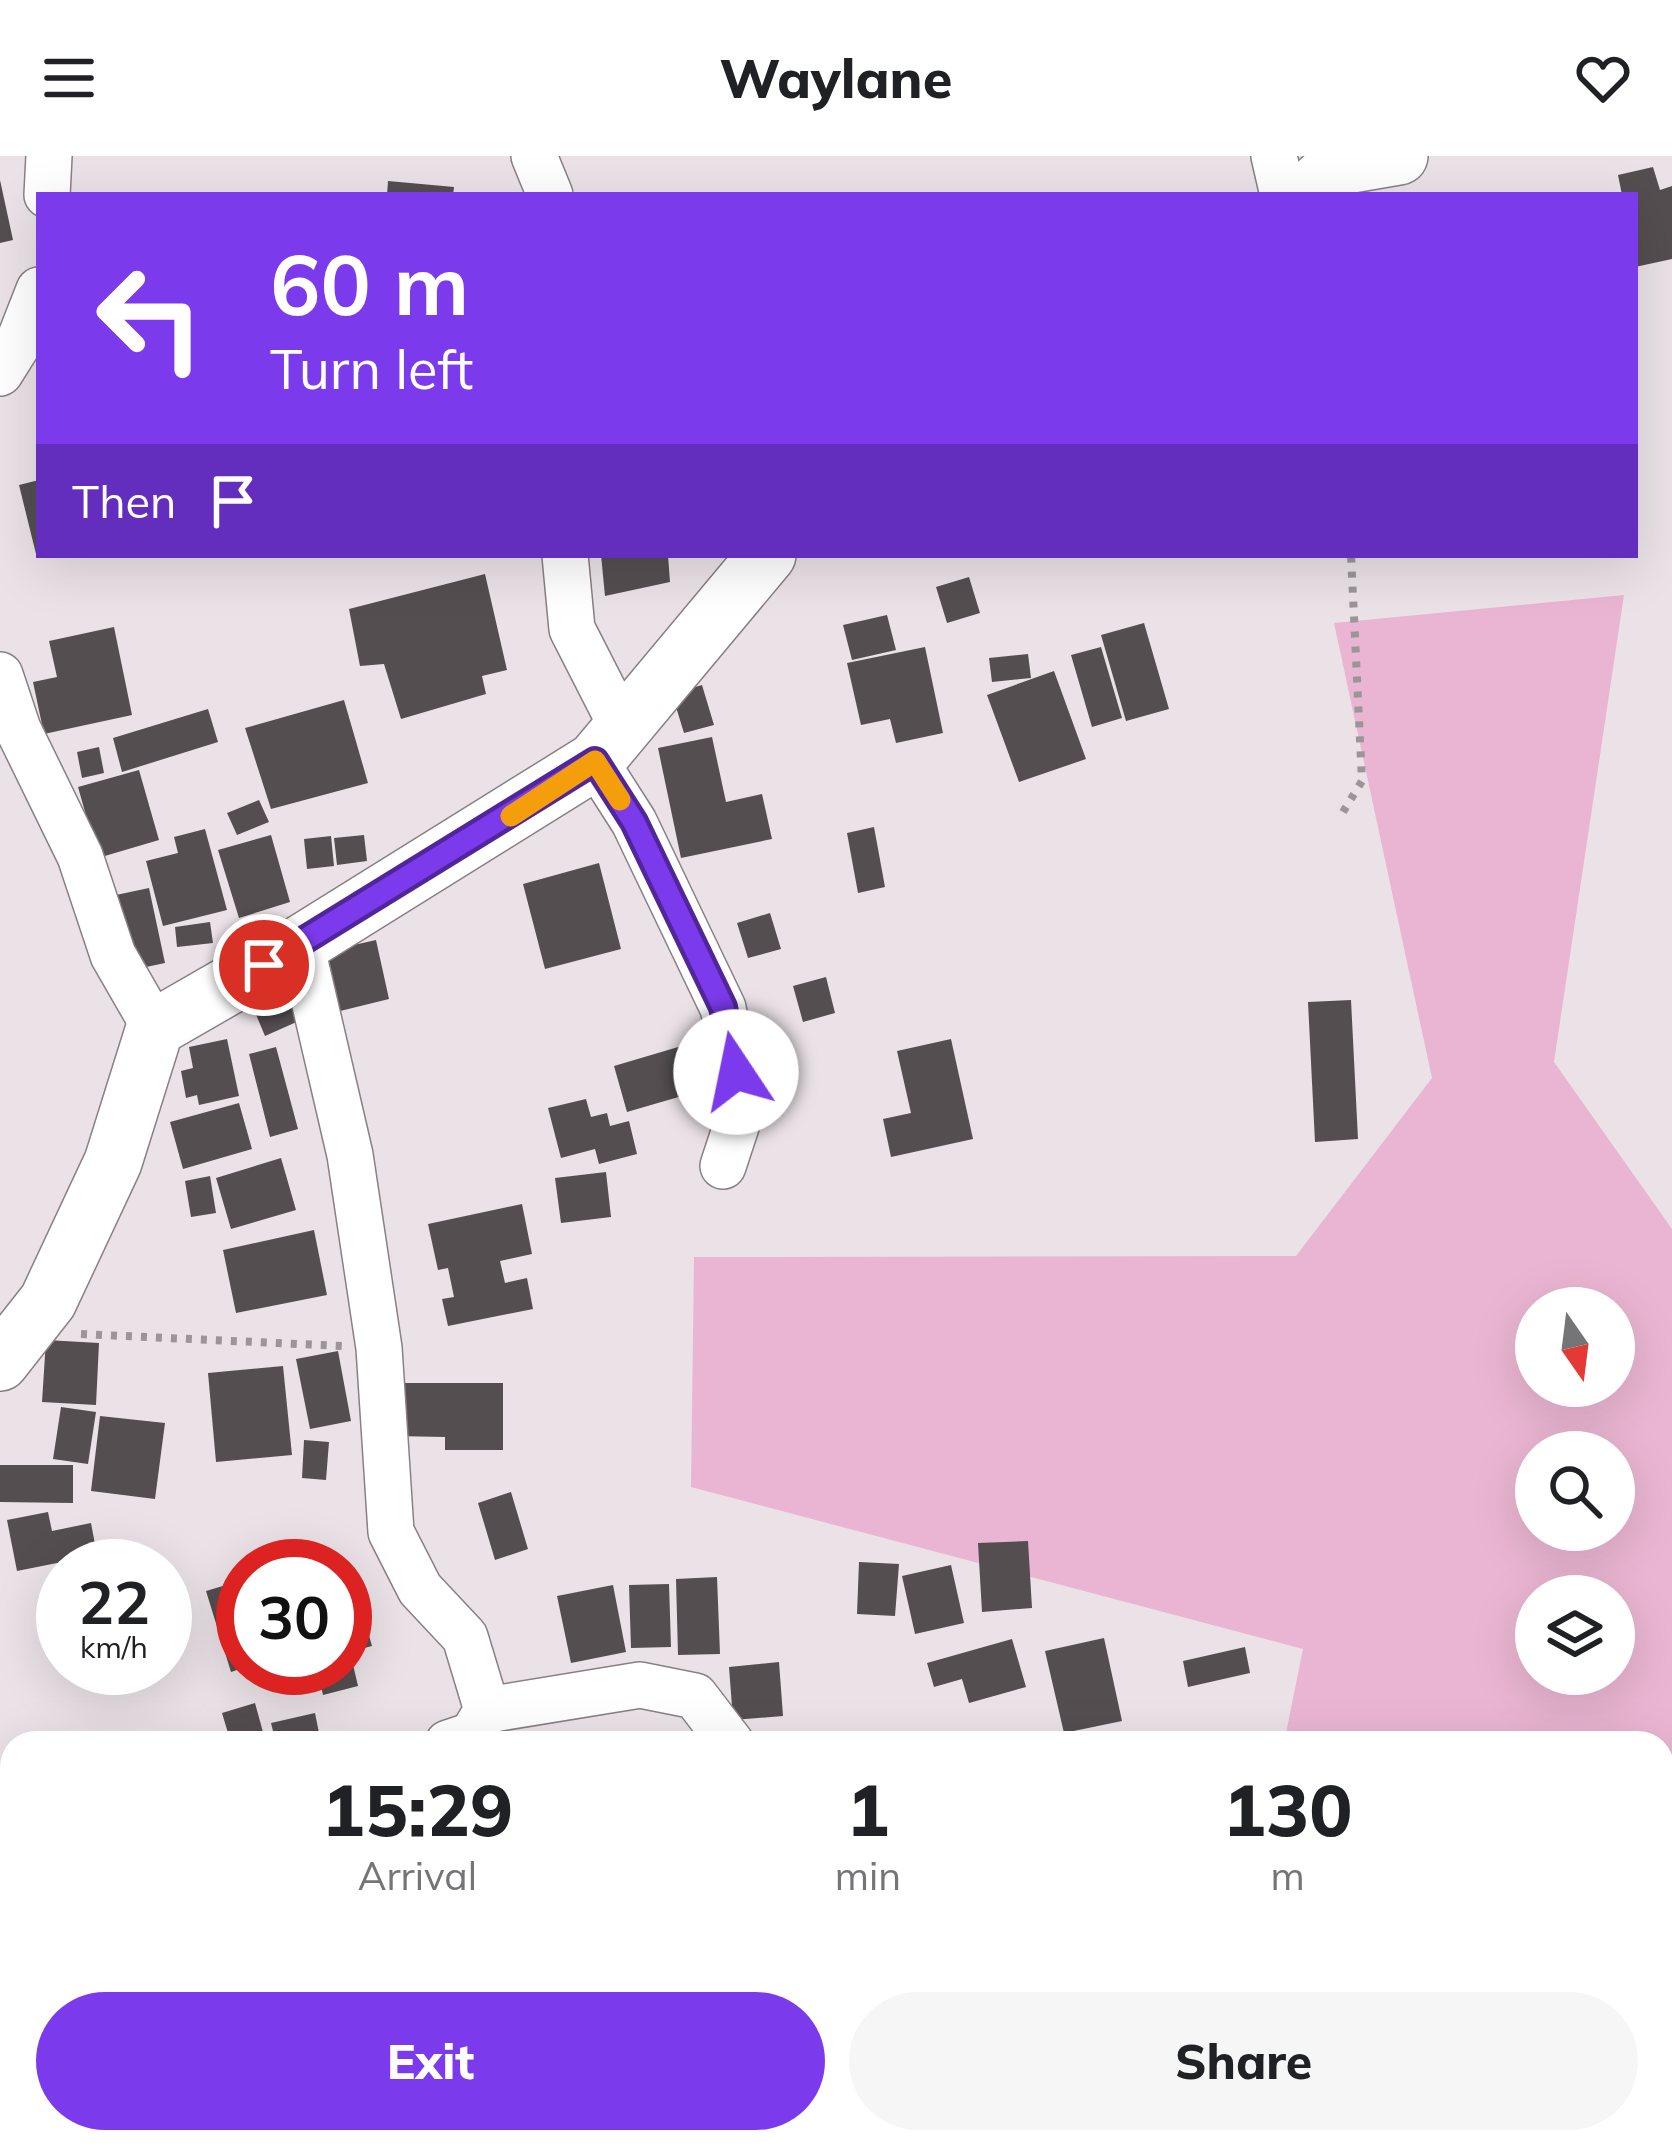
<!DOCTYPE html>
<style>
body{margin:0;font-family:Mulish,sans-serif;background:#f6f6f6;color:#202124;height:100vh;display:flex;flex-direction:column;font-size:45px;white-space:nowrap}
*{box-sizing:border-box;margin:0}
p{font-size:39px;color:#757577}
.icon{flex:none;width:66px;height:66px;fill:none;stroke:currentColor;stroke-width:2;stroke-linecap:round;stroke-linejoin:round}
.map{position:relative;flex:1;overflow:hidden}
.side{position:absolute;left:0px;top:1575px;width:1674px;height:423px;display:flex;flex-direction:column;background:#fff;border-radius:36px 36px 0 0;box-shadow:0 12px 48px #0002}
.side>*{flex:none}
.guide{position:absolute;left:36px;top:36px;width:1602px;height:366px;border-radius:0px;box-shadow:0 12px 48px #0002;background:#7c3aed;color:#fff;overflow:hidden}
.needle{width:78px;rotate:166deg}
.fabs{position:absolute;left:1515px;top:1131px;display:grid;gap:24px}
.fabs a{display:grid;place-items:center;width:120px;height:120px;border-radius:50%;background:#fff;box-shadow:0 12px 48px #0002;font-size:60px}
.speed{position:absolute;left:36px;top:1383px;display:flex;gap:24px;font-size:60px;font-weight:700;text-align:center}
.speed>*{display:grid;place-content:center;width:156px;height:156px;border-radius:50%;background:#fff;box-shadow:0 12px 48px #0002;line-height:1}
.speed small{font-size:30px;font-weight:400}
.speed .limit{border:18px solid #d22;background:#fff;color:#111}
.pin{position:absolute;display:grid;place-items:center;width:102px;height:102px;color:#fff;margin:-51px;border:6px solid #fff;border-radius:50%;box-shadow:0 3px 12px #0007}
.me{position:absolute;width:132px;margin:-66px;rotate:349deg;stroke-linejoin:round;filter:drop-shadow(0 0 9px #0008)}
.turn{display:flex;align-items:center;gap:42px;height:252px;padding:0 36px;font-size:54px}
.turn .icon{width:156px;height:156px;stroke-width:2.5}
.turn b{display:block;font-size:84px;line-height:102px}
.then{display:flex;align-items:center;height:114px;padding:0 36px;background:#0003;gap:24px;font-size:45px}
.eta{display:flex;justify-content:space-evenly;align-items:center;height:204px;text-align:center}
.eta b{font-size:72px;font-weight:800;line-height:84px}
.button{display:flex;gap:24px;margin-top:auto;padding:24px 36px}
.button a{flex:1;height:138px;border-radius:72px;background:#7c3aed;color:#fff;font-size:48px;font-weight:800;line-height:138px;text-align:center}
.button a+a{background:#f6f6f6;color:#202124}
header{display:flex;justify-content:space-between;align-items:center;height:156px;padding:0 36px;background:#fff;font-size:54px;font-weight:800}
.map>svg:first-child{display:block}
</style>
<header><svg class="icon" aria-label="menu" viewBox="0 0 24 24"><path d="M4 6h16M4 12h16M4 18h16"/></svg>Waylane<svg class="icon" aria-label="heart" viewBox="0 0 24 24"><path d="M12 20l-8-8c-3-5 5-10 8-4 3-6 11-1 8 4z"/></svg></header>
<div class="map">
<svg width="1672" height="1996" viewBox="0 0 1672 1996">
<rect width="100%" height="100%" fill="#eae2e6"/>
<path fill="#eab5d2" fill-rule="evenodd" d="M1624 439 1554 906 1672 1073V1996H1605L1551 1986H1662V1587H1284L1303 1493 691 1331 694 1101 1296 1100 1432 922 1334 467ZM1536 1152H1614V1230H1536ZM1536 1296H1614V1374H1536ZM1536 1440H1614V1518H1536Z"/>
<path fill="#544e51" d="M1653 11 1660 34 1672 30V103L1635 111V39H1622L1618 19Z
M0 24 13 84 0 87Z
M388 25 454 31 453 39H387Z
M39 324V402H37L19 329Z
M601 399H668L670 426 605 440Z
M485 418 507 514 482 520 486 538 401 563 384 508 360 510 349 453Z
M969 421 980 457 947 467 936 431Z
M887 459 896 494 852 504 843 469Z
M1144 467 1169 553 1126 565 1101 479Z
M114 471 132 559 44 578 33 526 57 521 49 485Z
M925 491 943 577 896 587 890 563 861 569 847 507Z
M1101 491 1122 562 1092 571 1071 499Z
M1028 498 1031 522 992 526 989 502Z
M1054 515 1086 603 1019 626 987 539Z
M702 529 714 569 684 577 672 538Z
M344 544 368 627 271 653 245 572Z
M208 553 218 586 122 616 113 582Z
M712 581 726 646 762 638 772 683 681 702 658 592Z
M99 591 104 617 82 622 77 596Z
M139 614 159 684 98 702 78 631Z
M259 644 269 666 237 679 227 657Z
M874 671 885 731 858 737 847 677Z
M205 673 227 754 163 770 146 705 178 697 174 681Z
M271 679 290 746 239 762 218 694Z
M364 679 367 705 337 709 334 682Z
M331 680 334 710 307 713 304 683Z
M599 707 621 793 545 813 523 728Z
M149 732 165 807 132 814 116 739Z
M770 757 781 793 748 802 737 767Z
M210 766 213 787 177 791 175 771Z
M376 784 389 843 328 858 314 798Z
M289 810 310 860 265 880 244 830Z
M826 821 835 857 803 866 793 830Z
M1351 844 1358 983 1315 986 1308 846Z
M227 883 239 940 199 949 197 939 186 942 181 915 193 912 189 891Z
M951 883 973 983 891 1001 883 963 911 957 897 895Z
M685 889 699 935 627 956 614 910Z
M276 891 298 973 270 981 249 898Z
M586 943 591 961 607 957 610 970 629 965 637 998 599 1008 595 993 561 1002 548 952Z
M239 947 252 993 183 1013 170 966Z
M281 1002 296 1054 231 1073 216 1022Z
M606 1016 611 1061 561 1067 555 1022Z
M210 1020 216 1057 191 1061 185 1025Z
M522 1048 532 1098 500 1105 505 1127 527 1122 533 1153 448 1170 442 1143 454 1141 448 1112 438 1114 428 1068Z
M314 1074 327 1139 236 1157 223 1094Z
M46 1184 99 1187 96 1249 42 1246Z
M338 1195 351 1265 310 1273 296 1203Z
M283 1210 292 1299 216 1306 208 1217Z
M393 1227H503V1294H445V1281L393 1280Z
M61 1251 96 1256 88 1308 53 1303Z
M100 1260 165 1267 155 1343 91 1335Z
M304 1284 329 1286 326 1324 302 1322Z
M0 1309H73V1347L0 1346Z
M511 1336 528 1393 495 1404 478 1347Z
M48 1356 52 1375 91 1367 97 1399 17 1415 7 1364Z
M1028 1385 1032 1452 982 1456 978 1387Z
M859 1406 899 1408 895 1460 857 1458Z
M349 1409 372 1490 345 1497V1410Z
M951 1409 964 1467 915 1478 902 1420Z
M717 1421 720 1498 678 1499 676 1423Z
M243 1424V1512L231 1516 206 1435Z
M669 1428 671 1491 631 1492 629 1429Z
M613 1429 626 1496 571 1507 557 1440Z
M1104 1482 1122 1565 1064 1577 1045 1495Z
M1012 1483 1026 1531 969 1547 962 1523 934 1531 927 1507Z
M1245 1491 1250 1517 1188 1531 1183 1505Z
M351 1500 358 1530 323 1539 317 1512H345V1501Z
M779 1506 783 1560 733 1564 729 1511Z
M255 1547 266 1587H231L222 1557Z
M315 1557 321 1587H276L271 1567Z
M12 1734V1801L0 1804V1737Z
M1 1933 12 1986H16L19 1996H0Z
M176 1986H212L213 1990 265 1986 267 1996H177Z
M332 1986 334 1996H303L301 1987Z
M468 1986 470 1996H429L427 1987Z"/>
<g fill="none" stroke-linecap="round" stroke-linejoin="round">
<defs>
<path id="minor" d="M534 0 550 39
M1274 0 1283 39
M47 39 49 0
M0 217 17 190 39 134
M565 399 572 473 621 569
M0 519 18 573 80 700 113 799 155 872
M595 605 634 666 723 852 743 949 723 1010
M301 788 350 999 379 1192 391 1376 420 1433 465 1481 487 1554 472 1579 448 1587
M487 1554 640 1529 695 1540 731 1587
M0 1833 12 1834
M1310 1986 1351 1996"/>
<path id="tertiary" d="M1304 39 1335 11 1399 0
M0 1206 48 1145 113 1006 155 872 301 788 595 605 767 399"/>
</defs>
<use href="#minor" stroke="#888084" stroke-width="48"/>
<use href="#tertiary" stroke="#888084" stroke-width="60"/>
<path stroke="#9b9598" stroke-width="8" stroke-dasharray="6 9" stroke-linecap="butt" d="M1343 656 1362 625 1351 399
M81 1178 342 1190
M1002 1996V1986"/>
<use href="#minor" stroke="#fff" stroke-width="45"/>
<use href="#tertiary" stroke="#fff" stroke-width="57"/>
</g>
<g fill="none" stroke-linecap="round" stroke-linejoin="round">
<defs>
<path id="route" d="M264 809 595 605 634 666 723 851 736 916"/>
</defs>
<use href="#route" stroke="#51269a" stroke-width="30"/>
<use href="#route" stroke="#7c3aed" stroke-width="21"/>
<path stroke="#f59e0b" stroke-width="21" d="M511 660 595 605 620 644"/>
</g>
</svg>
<div class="fabs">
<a><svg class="needle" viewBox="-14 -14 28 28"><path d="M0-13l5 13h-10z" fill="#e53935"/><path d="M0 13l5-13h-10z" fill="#757577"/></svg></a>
<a><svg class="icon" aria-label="search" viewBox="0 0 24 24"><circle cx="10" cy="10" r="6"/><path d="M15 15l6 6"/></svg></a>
<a><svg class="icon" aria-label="layers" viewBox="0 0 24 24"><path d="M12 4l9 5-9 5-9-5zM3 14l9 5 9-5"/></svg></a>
</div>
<div class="speed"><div>22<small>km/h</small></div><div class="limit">30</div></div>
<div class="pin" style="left:264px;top:809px;background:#d93025"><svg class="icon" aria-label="arrive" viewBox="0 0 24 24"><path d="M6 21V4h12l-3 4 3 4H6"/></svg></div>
<svg class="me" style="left:736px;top:916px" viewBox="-20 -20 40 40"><circle r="19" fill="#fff"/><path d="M0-13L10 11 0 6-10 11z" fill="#7c3aed"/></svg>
<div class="guide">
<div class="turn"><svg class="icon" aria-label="left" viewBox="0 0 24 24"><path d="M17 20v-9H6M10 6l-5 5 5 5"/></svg><div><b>60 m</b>Turn left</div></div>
<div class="then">Then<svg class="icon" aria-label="arrive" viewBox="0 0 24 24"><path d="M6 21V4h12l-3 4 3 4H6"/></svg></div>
</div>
<section class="side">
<div class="eta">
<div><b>15:29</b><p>Arrival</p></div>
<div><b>1</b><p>min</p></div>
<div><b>130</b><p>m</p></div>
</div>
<div class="button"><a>Exit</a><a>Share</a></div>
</section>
</div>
